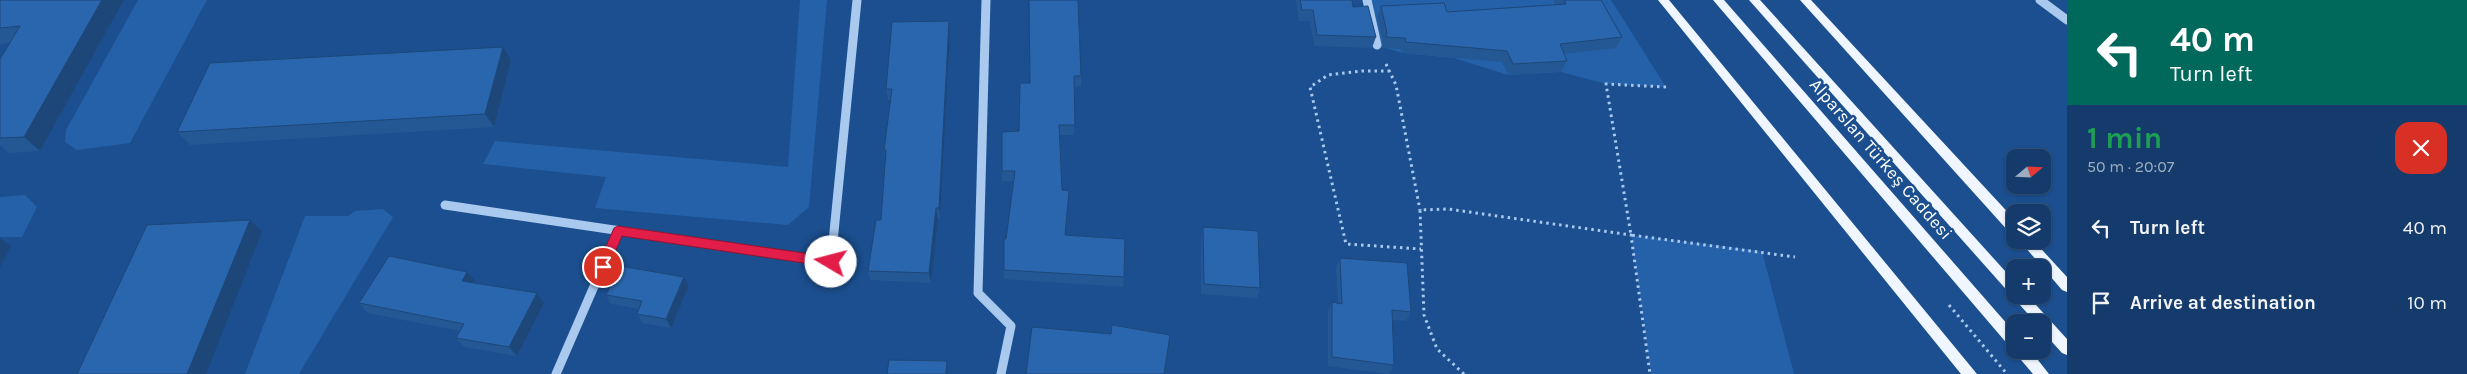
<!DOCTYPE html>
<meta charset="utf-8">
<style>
body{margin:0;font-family:Karla,sans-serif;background:#1d4271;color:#f1f3f6;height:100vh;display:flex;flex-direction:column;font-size:19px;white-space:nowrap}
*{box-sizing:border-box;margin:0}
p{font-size:16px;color:#9dadc1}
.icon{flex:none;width:28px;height:28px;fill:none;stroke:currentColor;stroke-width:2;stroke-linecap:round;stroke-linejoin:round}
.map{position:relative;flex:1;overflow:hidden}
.side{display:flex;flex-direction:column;background:#143b6b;width:400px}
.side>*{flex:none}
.guide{background:#00695c;color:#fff;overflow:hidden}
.needle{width:32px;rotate:71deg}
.controls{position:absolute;left:2006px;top:149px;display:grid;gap:10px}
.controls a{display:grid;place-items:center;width:45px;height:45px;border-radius:10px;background:#143b6b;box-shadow:0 1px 4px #0004,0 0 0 1px #33557e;font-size:25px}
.pin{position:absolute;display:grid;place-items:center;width:42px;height:42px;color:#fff;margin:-21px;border:2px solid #fff;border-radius:50%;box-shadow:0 1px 5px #0007}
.me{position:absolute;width:55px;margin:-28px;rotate:278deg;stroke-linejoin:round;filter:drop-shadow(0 0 4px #0008)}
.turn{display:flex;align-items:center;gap:18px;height:105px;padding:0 20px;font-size:22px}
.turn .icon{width:65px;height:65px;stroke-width:2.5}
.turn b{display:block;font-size:35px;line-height:42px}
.round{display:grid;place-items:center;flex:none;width:52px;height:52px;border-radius:15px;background:#1d4271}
.summary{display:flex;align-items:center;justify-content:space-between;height:85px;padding:0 20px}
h1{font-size:30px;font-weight:700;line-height:38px;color:#1e9e55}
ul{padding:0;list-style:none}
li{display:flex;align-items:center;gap:15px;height:75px;padding:0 20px}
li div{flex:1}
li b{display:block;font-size:19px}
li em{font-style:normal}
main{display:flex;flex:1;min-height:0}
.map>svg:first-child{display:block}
</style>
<main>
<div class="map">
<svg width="2067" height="374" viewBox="0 0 2067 374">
<rect width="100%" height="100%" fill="#1b4f8f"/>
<path fill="#2461a8" d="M138 0H207L130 143 77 150 65 142 66 130Z
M800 0H827L809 207 788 225 595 208 606 177 483 164 495 141 788 167Z
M1367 0H1611L1666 87 1606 84 1561 72 1508 75 1454 58 1402 53 1377 45Z
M25 195 37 207 22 237H0V197Z
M383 209 393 217 299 374H245L305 216H348L355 211Z
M1631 235 1762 251 1794 374H1651Z"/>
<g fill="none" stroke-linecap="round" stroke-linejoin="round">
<path stroke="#a9c9ee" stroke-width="3" stroke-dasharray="2.5 4" stroke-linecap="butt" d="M1386 64 1396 85 1420 210
M1390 71H1362L1328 75 1310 87 1346 244 1421 249
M1666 87 1606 84 1631 235 1795 257
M1949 305 2007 374
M1464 374 1437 349 1424 315 1420 210 1448 209 1631 235 1650 374"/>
<path stroke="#a9c9ee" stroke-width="9" d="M986 0 978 293 1011 326 1001 374
M1367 0 1377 45
M2040 0 2067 20
M445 205 831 262 857 0
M556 374 618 231"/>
<path fill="#f0f6ff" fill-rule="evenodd" d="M1658 0H1669L1977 374H1961Z
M1713 0H1724L2015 333V350H2030L2049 374H2033L2016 354 2015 349 2010 347Z
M1749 0H1760L2015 282V295H2027L2067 339V355L2062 353 2042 331V322H2035Z
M1800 0H1811L2015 220V234L2010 233Z
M2019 240H2033L2067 277V292L2062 290Z"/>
</g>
<path fill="#245895" d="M0 0H124L40 151 9 153 1 146H0V59L10 43 0 44Z
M1029 0 1081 76V86L1074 87V135H1060L1062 190 1066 235 1124 277 1123 287 1004 279V270L1006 239 1013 181H1002V171L1019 131 1030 83Z
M1296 0H1352L1353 7 1376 37 1372 48 1314 46 1310 21H1299Z
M1554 0H1601L1622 37 1616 48 1564 54 1567 61 1561 72 1508 75 1502 62 1402 53 1401 49 1382 48 1383 44 1377 17 1381 6 1447 12 1555 5 1553 1Z
M950 33 940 218 938 219 931 283 870 280 868 271 881 220 885 158 884 150 890 100H888L886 89Z
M503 47 511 60 494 127 190 145 177 132Z
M1203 227 1260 288 1257 298 1201 294V237Z
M1340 258 1411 312 1406 321 1392 320 1394 365 1389 374 1328 366V312L1332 302 1338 303 1336 268Z
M684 277 689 286 671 328 642 323 637 314 639 309 611 304 606 295Z
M475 281 474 283 537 293 544 303 517 356 464 347 456 338 460 331 368 313 359 303Z"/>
<path fill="#1d4779" d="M102 0H124L40 151 24 137Z
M949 21 950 33 940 218 939 208Z
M503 47 511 60 494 127 485 114Z
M936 208 938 219 931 283 929 273Z
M250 220 262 232 206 374H187Z
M0 238 11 246 0 267Z
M467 272 475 281 470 290 462 281Z
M684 277 689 286 671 328 666 319Z
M537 293 544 303 517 356 509 347Z
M947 361 948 374H946Z"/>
<path fill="#2a66ad" stroke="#1d4779" d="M0 0H102L24 137 0 138V59L20 26 0 28Z
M1029 0H1078L1081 76H1074L1075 125H1059L1062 190 1069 191 1065 235 1125 239 1124 277 1004 270V239H1006L1015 171H1002V132L1019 131 1020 83H1030Z
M1300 0H1352L1353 7 1368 6 1376 37 1317 35 1313 10H1302Z
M1564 0H1601L1622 37 1560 44 1567 61 1513 64 1507 51 1406 42 1405 38 1386 37 1387 33 1381 6 1444 3 1447 12 1566 4Z
M949 21 939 208H936L929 273 868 271 876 220H881L886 150H884L892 89H886L892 22Z
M503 47 485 114 177 132 210 63Z
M250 220 187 374H77L147 225Z
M1203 227 1258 231 1260 288 1204 284Z
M389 256 467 272 462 281 537 293 509 347 456 338 464 324 359 303Z
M1340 258 1407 263 1411 312 1392 310 1394 365 1332 357V302L1342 304Z
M620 266 684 277 666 319 637 314 642 301 606 295Z
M1112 325 1170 335 1164 374H1026L1032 327 1111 334Z
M889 360 947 361 946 374H887Z"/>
<path fill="#e11d48" stroke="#92132f" d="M618 226 831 257 837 262 831 267 622 236 607 270H598L597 267 614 228Z"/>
<g text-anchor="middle" stroke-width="5" stroke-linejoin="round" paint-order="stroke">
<g font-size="18" fill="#fff" stroke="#1b4f8f">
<text transform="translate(1881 159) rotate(49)" y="6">Alparslan Türkeş Caddesi</text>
</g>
</g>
</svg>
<div class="controls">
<a><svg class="needle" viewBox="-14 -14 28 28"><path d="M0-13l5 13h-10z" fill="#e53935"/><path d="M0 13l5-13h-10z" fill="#9dadc1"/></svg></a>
<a><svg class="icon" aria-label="layers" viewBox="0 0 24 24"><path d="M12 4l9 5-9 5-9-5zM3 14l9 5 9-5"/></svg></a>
<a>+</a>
<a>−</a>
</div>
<div class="pin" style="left:603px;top:267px;background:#d93025"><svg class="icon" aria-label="arrive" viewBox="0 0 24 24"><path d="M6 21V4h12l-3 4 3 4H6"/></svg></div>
<svg class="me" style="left:831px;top:262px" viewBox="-20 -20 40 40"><circle r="19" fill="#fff"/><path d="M0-13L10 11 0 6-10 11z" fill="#e11d48"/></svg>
</div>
<section class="side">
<div class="guide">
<div class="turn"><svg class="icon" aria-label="left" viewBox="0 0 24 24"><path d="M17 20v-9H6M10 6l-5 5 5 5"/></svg><div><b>40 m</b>Turn left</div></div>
</div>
<div class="summary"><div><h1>1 min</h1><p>50 m · 20:07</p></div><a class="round" style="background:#d93025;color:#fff"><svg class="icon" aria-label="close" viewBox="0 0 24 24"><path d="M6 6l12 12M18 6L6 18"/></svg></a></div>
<ul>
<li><svg class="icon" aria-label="left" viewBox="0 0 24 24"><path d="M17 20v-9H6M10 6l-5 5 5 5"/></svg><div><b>Turn left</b></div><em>40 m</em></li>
<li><svg class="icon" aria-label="arrive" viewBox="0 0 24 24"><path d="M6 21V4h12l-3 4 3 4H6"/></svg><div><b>Arrive at destination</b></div><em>10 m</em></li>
</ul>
</section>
</main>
